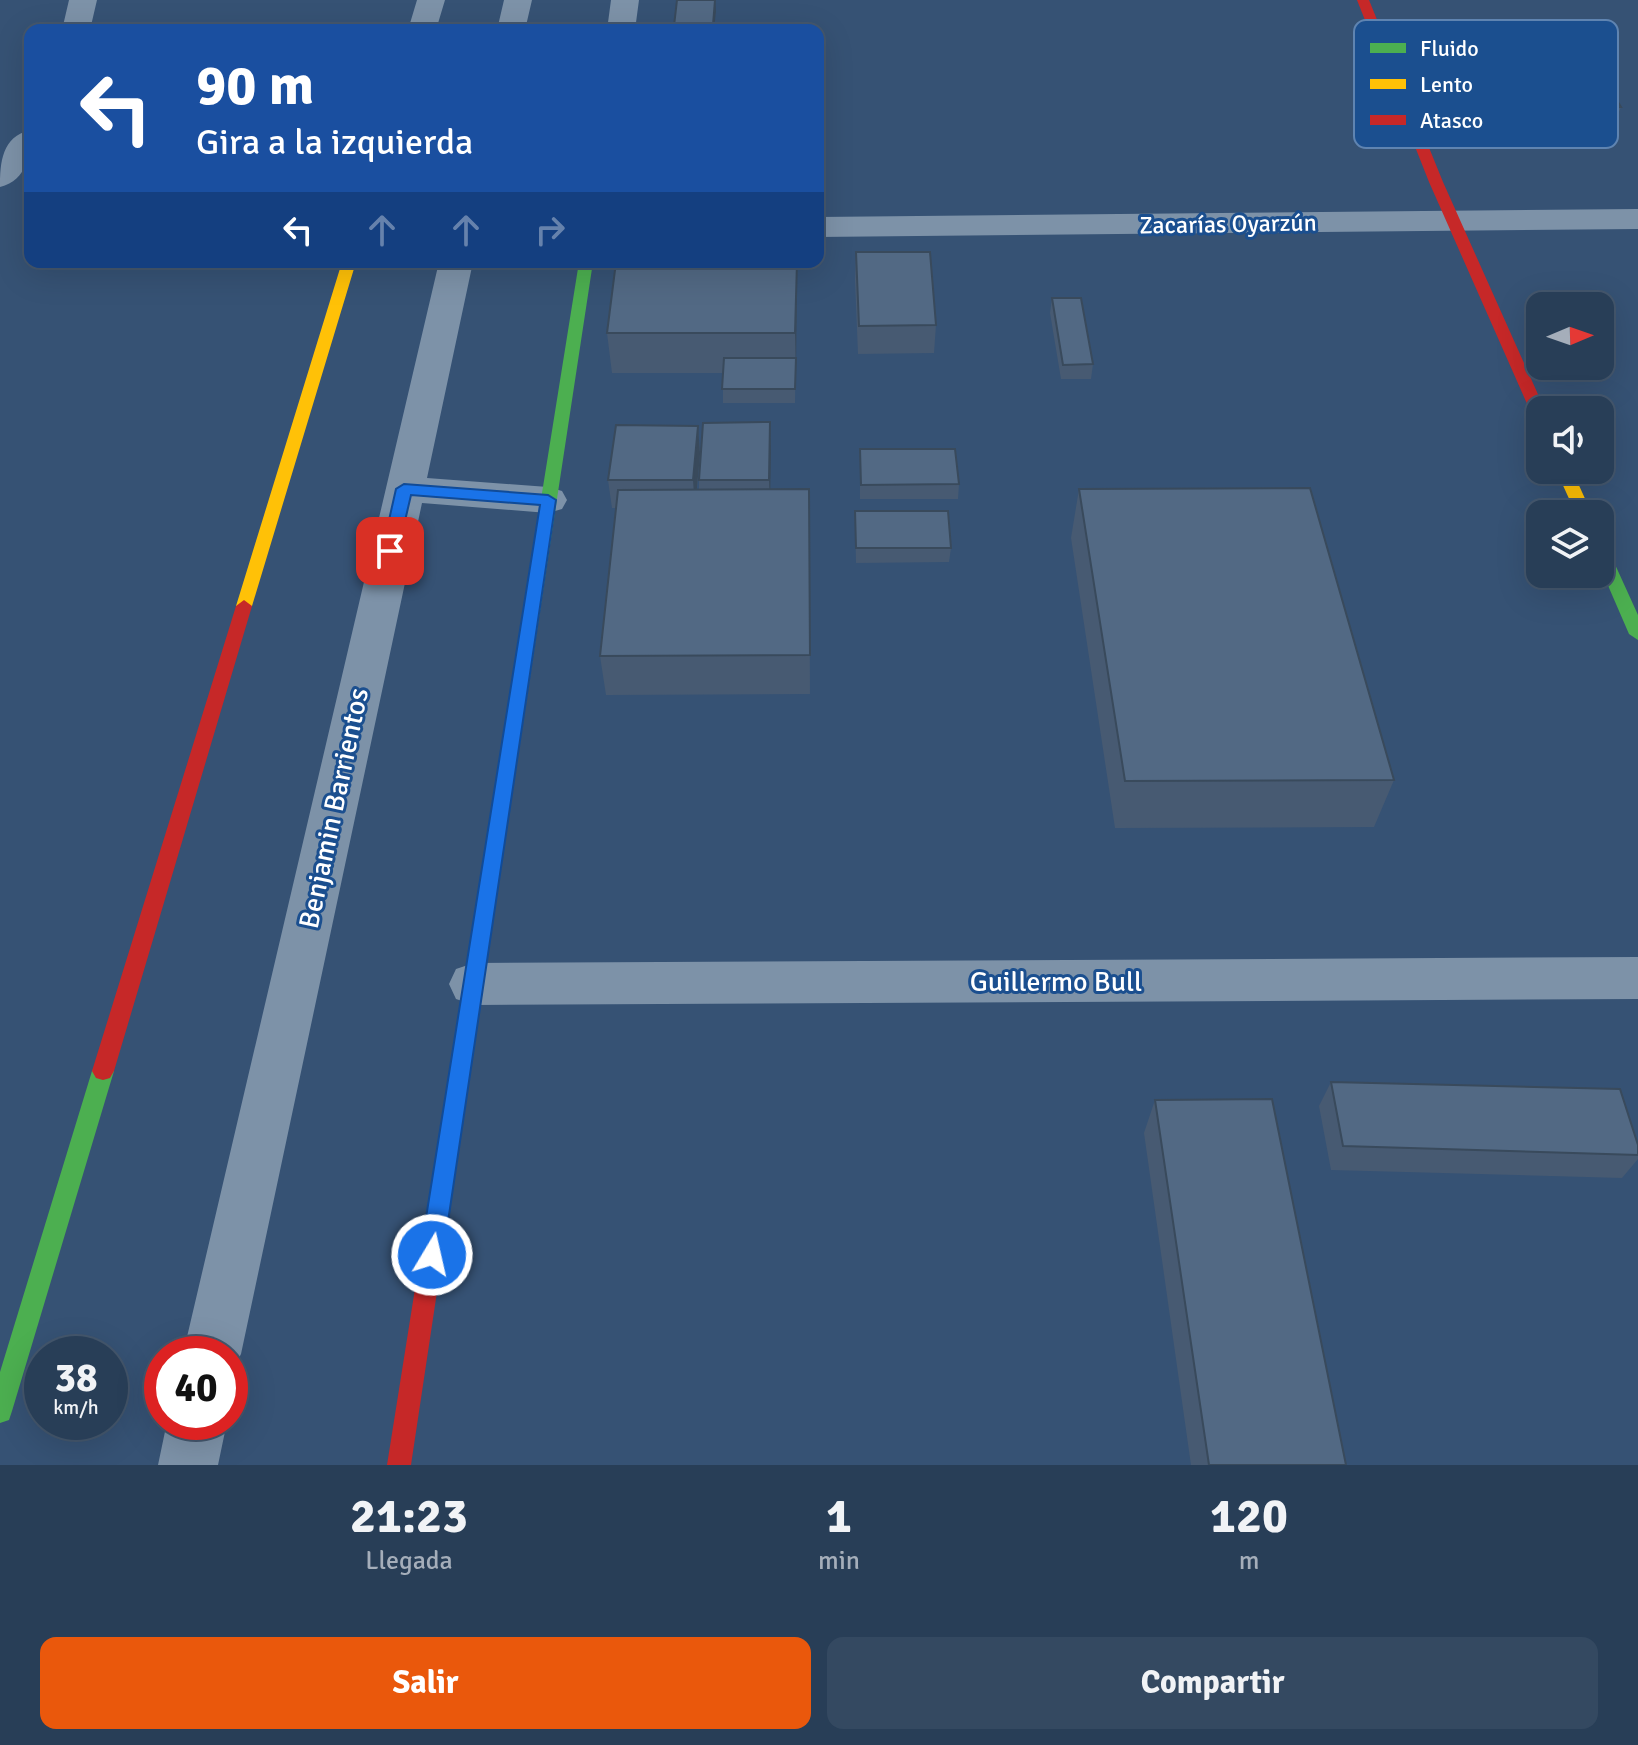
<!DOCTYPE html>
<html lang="es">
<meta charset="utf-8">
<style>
body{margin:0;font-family:Signika,sans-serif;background:#344961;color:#f1f3f6;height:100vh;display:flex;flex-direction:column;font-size:30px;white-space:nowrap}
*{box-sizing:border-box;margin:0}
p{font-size:26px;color:#a5aeba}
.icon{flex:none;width:44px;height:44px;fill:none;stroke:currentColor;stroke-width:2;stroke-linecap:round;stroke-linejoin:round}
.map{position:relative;height:1465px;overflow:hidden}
.panel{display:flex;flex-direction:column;background:#283e57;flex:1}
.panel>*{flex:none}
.hud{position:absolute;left:24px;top:24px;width:800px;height:244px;border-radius:16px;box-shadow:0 8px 32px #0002,0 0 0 2px #44576d;background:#1a4fa0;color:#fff;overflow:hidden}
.needle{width:52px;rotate:88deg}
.tools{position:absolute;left:1526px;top:292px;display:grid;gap:16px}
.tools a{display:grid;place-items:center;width:88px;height:88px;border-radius:16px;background:#283e57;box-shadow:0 8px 32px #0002,0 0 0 2px #44576d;font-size:40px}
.speed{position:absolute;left:24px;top:1336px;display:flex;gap:16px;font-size:40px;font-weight:700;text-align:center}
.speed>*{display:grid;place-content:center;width:104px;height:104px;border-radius:50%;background:#283e57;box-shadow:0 8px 32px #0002,0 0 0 2px #44576d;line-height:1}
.speed small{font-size:20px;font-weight:400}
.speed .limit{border:12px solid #d22;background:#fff;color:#111}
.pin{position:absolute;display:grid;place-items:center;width:68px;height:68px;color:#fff;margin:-34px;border-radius:16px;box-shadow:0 4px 12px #0006}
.me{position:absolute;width:88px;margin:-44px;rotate:9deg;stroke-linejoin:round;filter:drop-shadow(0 0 6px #0008)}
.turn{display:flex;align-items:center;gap:28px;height:168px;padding:0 40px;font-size:36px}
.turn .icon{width:104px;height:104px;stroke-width:2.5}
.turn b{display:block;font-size:56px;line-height:68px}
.lanes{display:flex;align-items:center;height:76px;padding:0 40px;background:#0003;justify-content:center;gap:40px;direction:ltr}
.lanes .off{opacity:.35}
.eta{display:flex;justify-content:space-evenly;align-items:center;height:136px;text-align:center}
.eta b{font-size:48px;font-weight:700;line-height:56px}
.button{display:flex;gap:16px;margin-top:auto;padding:16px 40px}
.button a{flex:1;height:92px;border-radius:16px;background:#ea580c;color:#fff;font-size:32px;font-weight:700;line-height:92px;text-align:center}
.button a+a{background:#344961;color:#f1f3f6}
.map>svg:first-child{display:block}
</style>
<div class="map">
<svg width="1638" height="1465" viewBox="0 0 1638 1465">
<rect width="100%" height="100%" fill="#365274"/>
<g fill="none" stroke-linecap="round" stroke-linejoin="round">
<path fill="#7d92a8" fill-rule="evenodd" d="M69 0H97L90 30H62Z
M417 0H445L436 30H408Z
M504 0H532L525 30H497Z
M611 0H639L635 30H607Z
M30 130C30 154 28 180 0 187 0 162 2 137 30 130Z
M1638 209V229L818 237V217Z
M439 262H473L427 478 548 487 562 491 567 500 562 509 548 513 422 503 241 1354 230 1375V1354H183Z
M1638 957V999L474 1005 456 999 449 984 456 969 474 963Z
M167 1422H227L218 1465H158Z"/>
<path fill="#4caf50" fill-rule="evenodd" d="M579 262H593L481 999 478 1005 471 1008 464 1005 461 999Z
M1600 543 1608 549 1638 615V640L1629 634 1600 567Z
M103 1062 110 1064 114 1071 12 1411 9 1420 0 1423V1372L92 1071 96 1064Z"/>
<path fill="#ffc107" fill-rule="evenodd" d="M342 262H356L252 606 244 612 236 606Z
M1556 470H1572L1592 514H1576Z"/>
<path fill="#c62828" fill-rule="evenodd" d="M1357 0H1369L1443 182 1545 410H1540V420L1532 415 1429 182Z
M244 600 252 606 114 1071 110 1078 103 1080 96 1078 92 1071 236 606Z
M471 990 478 993 481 999 411 1465H387L461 999 464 993Z"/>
</g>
<path fill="#475a72" d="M715 0 714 30H675L674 26Z
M1524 72 1621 107 1610 134 1534 135 1514 99Z
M856 252 936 325 934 353 858 354 855 280Z
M797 282 795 403H723V373H612L607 333Z
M1052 298 1093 364 1091 379H1061L1050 313Z
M770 422V489H809L810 694 606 695 600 656 616 508H612L608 480 698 426 700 454 697 489H699V480Z
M860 449 959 484 958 499H860Z
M1079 489 1394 780 1374 827 1115 828 1071 538Z
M855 511 951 548 949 562 856 563Z
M1331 1082 1638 1145V1159L1622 1178 1331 1170 1319 1106Z
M1155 1100 1346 1465H1191L1144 1133Z"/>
<path fill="#394a5c" d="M715 0 716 11 714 30H713Z
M797 262V282L796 373 795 333Z
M770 422 771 451 770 508 769 480Z
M698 426 700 454 695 509 693 480Z"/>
<path fill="#526984" stroke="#394a5c" stroke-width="2" d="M677 0H715L713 25 674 26Z
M1598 71 1621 107 1543 108 1524 72Z
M856 252H930L936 325 859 326Z
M616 262H797L795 333H607Z
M1052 298H1081L1093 364 1063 365Z
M724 358H796L795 389H722Z
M770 422 769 480H699L703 423Z
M616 425 698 426 693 480H608Z
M860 449H955L959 484 861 485Z
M1310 488 1394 780 1125 781 1079 489Z
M809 489 810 655 600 656 618 490Z
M855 511H948L951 548H856Z
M1331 1082 1620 1089 1638 1145V1155L1343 1146Z
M1272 1099 1346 1465H1209L1155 1100Z"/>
<path fill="#1a73e8" stroke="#114b97" stroke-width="2" d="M404 484 548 495 556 500 443 1255 440 1263 432 1266 424 1263 420 1255 540 505 411 495 398 551 390 557 382 551 396 489Z"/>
<g text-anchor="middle" stroke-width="6" stroke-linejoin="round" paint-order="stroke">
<g font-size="24" fill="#fff" stroke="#1b4f8f">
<text transform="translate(1228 224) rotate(-1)" y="8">Zacarías Oyarzún</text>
</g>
<g font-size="28" fill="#fff" stroke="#1b4f8f">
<text transform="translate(333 808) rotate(-78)" y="10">Benjamin Barrientos</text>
<text x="1056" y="991">Guillermo Bull</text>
</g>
</g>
<rect x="1354" y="20" width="264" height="128" rx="12" fill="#1b4f8f" stroke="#5f84b1" stroke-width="2"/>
<rect x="1370" y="43" width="36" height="10" fill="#4caf50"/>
<rect x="1370" y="79" width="36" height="10" fill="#ffc107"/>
<rect x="1370" y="115" width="36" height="10" fill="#c62828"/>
<g font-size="22" fill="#fff">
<text x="1420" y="56">Fluido</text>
<text x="1420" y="92">Lento</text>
<text x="1420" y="128">Atasco</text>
</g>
</svg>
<div class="tools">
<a><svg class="needle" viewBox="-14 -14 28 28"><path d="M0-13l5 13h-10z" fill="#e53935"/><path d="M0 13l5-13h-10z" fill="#a5aeba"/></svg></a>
<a><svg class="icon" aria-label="sound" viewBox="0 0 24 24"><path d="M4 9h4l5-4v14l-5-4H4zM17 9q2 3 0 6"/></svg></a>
<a><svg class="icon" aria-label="layers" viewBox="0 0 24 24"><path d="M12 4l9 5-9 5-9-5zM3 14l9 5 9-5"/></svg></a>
</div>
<div class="speed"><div>38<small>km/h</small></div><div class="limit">40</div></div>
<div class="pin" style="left:390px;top:551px;background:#d93025"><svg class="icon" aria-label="arrive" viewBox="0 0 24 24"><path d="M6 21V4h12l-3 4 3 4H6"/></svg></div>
<svg class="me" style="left:432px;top:1255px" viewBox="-20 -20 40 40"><circle r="17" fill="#1a73e8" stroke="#fff" stroke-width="3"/><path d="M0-11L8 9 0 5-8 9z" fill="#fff"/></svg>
<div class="hud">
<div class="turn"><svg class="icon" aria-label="left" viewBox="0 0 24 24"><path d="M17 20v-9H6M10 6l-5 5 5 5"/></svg><div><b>90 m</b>Gira a la izquierda</div></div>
<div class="lanes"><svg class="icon" aria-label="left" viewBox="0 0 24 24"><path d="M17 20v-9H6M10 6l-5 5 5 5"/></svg><svg class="icon off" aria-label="ahead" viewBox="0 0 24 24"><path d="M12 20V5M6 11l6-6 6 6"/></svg><svg class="icon off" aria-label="ahead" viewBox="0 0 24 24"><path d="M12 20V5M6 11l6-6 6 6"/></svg><svg class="icon off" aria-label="right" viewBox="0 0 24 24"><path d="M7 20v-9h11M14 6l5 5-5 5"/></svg></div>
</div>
</div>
<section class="panel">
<div class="eta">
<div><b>21:23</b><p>Llegada</p></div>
<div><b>1</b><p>min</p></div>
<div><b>120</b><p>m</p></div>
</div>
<div class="button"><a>Salir</a><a>Compartir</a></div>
</section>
